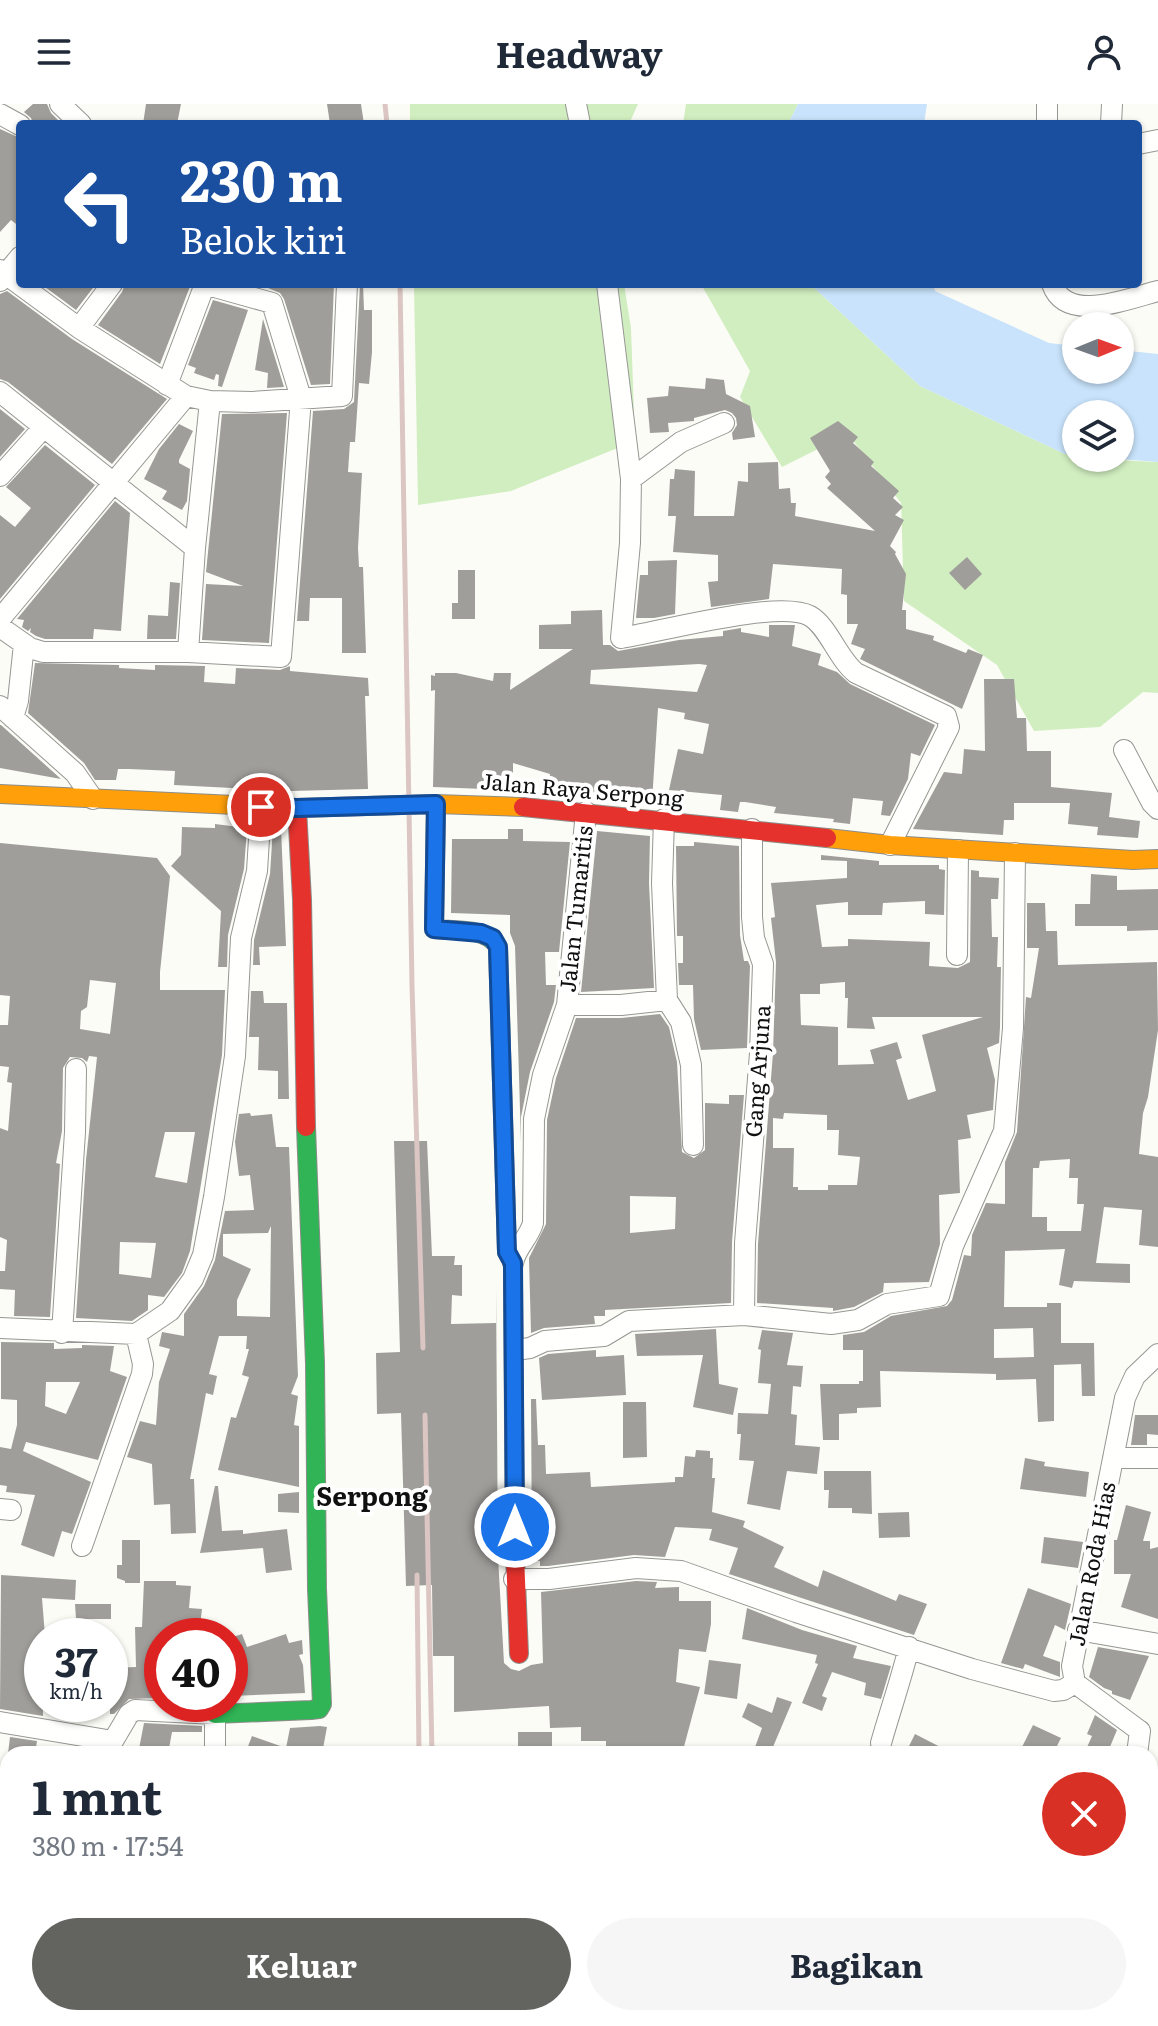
<!DOCTYPE html>
<html lang="id">
<meta charset="utf-8">
<style>
body{margin:0;font-family:Literata,serif;background:#f6f6f7;color:#1f2937;height:100vh;display:flex;flex-direction:column;font-size:30px;white-space:nowrap}
*{box-sizing:border-box;margin:0}
p{font-size:26px;color:#747a83}
.icon{flex:none;width:44px;height:44px;fill:none;stroke:currentColor;stroke-width:2;stroke-linecap:round;stroke-linejoin:round}
.map{position:relative;flex:1;overflow:hidden}
.drawer{position:absolute;left:0px;top:1642px;width:1158px;height:280px;display:flex;flex-direction:column;background:#fff;border-radius:24px 24px 0 0;box-shadow:0 2px 6px #0004}
.drawer>*{flex:none}
.top-card{position:absolute;left:16px;top:16px;width:1126px;height:168px;border-radius:8px;box-shadow:0 2px 6px #0004;background:#1a4fa0;color:#fff;overflow:hidden}
.needle{width:52px;rotate:89deg}
.buttons{position:absolute;left:1062px;top:208px;display:grid;gap:16px}
.buttons a{display:grid;place-items:center;width:72px;height:72px;border-radius:50%;background:#fff;box-shadow:0 2px 6px #0004;font-size:40px}
.speed{position:absolute;left:24px;top:1514px;display:flex;gap:16px;font-size:40px;font-weight:700;text-align:center}
.speed>*{display:grid;place-content:center;width:104px;height:104px;border-radius:50%;background:#fff;box-shadow:0 2px 6px #0004;line-height:1}
.speed small{font-size:20px;font-weight:400}
.speed .limit{border:12px solid #d22;background:#fff;color:#111}
.pin{position:absolute;display:grid;place-items:center;width:68px;height:68px;color:#fff;margin:-34px;border:4px solid #fff;border-radius:50%;box-shadow:0 2px 8px #0007}
.me{position:absolute;width:88px;margin:-44px;rotate:0deg;stroke-linejoin:round;filter:drop-shadow(0 0 6px #0008)}
.turn{display:flex;align-items:center;gap:28px;height:168px;padding:0 32px;font-size:36px}
.turn .icon{width:104px;height:104px;stroke-width:2.5}
.turn b{display:block;font-size:56px;line-height:68px}
.round{display:grid;place-items:center;flex:none;width:84px;height:84px;border-radius:42px;background:#f6f6f7}
.overview{display:flex;align-items:center;justify-content:space-between;height:136px;padding:0 32px}
h1{font-size:48px;font-weight:700;line-height:60px}
.primary-button{display:flex;gap:16px;margin-top:auto;padding:16px 32px}
.primary-button a{flex:1;height:92px;border-radius:48px;background:#636360;color:#fff;font-size:32px;font-weight:700;line-height:92px;text-align:center}
.primary-button a+a{background:#f6f6f7;color:#1f2937}
header{display:flex;justify-content:space-between;align-items:center;height:104px;padding:0 32px;background:#fff;font-size:36px;font-weight:700}
.map>svg:first-child{display:block}
</style>
<header><svg class="icon" aria-label="menu" viewBox="0 0 24 24"><path d="M4 6h16M4 12h16M4 18h16"/></svg>Headway<svg class="icon" aria-label="person" viewBox="0 0 24 24"><circle cx="12" cy="8" r="4"/><path d="M4 21q1-7 8-7t8 7"/></svg></header>
<div class="map">
<svg width="1158" height="1922" viewBox="0 0 1158 1922">
<rect width="100%" height="100%" fill="#fcfcf6"/>
<path fill="#d1eec0" d="M410 0H638L629 20H410Z
M686 0H798L788 20H683Z
M414 180H624L631 224 635 337 511 387 418 401Z
M701 180H810L920 282 1065 350 1076 351V354L1158 358V589L1143 588 1100 623 1034 627 997 561 904 497 901 399 848 330 782 363 740 293 750 267Z"/>
<path fill="#c8e3fb" d="M798 0H927L924 20H788Z
M810 180H933L935 187 1049 239 1076 242V266H1120V246L1158 250V358L1107 354H1120V310H1076V351L1065 350 920 282Z"/>
<path fill="#a09e9b" fill-rule="evenodd" d="M33 0H47L51 9 60 18 33 20 31 14 24 8Z
M146 0H181L177 20H143Z
M327 0H361L364 20H330Z
M0 25 20 34V123L11 116 0 128Z
M41 180H96L76 206Z
M125 180H191L160 260 98 221 122 188Z
M269 180H334L330 280 311 281 284 195 280 189 268 184Z
M360 180H363L364 206H372V248L369 280 359 279 355 338H350L348 368 362 369 358 444 359 463H363L366 549H342V494H310L309 517H297L313 307 344 305 354 298Z
M7 187 72 235 167 295 112 360 8 278 0 275V190Z
M213 196 248 206 222 283 218 282 219 271 216 270 214 276 194 269 196 264 188 261Z
M263 215 284 283 267 284 268 269 255 266Z
M706 274 724 276 726 290 750 302 755 333 733 336 732 329 737 321 736 314 732 309 725 306 694 314V317L668 319 669 328 650 329 647 294 668 292 669 282 705 285Z
M0 305 25 325 0 353Z
M287 309 269 539 202 536 206 480 243 482 206 468 222 310Z
M838 317 858 333 853 339 874 358 871 362 899 387 893 394 903 403 895 411 904 416 890 442 896 448 895 450 906 470 902 506H906V525L934 532 933 536 966 549 968 545 983 551 962 605 860 555 865 545 851 540 858 520H847V491L841 490 842 465 773 460 769 495 711 503 708 478 718 477V451L673 448 676 412H668L670 375H674L675 365 695 367 694 412H734L738 377 748 378V359L778 358 779 385 790 384 791 399H796L795 412 875 427 827 384 831 380 825 373 830 367 810 334Z
M179 320 193 327 179 356V359L190 365 187 397 182 406 162 395 167 387 144 375 159 345Z
M45 341 95 381 0 495V411L15 423 31 404 6 383Z
M115 397 130 409 121 527 94 525 93 535H45L36 532 30 528 31 524 28 527 22 523 24 516 17 515Z
M967 453 982 470 965 486 949 469Z
M677 456 675 510 654 514H636L640 471H648V457Z
M458 466H475V515H452V499H458Z
M170 478 180 479 176 535H147L148 511 168 512Z
M602 506 603 541H610L618 547 679 536 723 532V527L741 524V528L769 533V521H795L792 542 821 550 818 561 837 568 850 580 935 621 920 652 911 649 908 675 890 712 881 711 883 697 853 694 850 720 833 718 834 715 774 709 776 703 745 698H740L738 708 720 706 722 691 669 686 678 645 703 650 709 620 684 615 685 609 658 604 652 698 548 687 550 670 513 659V686L433 683 435 586 431 587V571L435 572V569H456L493 577 494 569H511L510 586 573 545H539V521L571 520V507ZM699 560 707 561 697 588 590 580 591 566Z
M35 559 119 561V564L155 566V561L205 562 204 578 235 580 236 564 280 566 290 562V567L368 574 369 592H365L368 685 291 687 174 681 175 667 129 665H118L116 676H95L84 659 28 609Z
M984 575H1014L1017 614H1026L1027 647H1051V683L1112 689 1109 713 1140 717 1138 734 1097 731 1098 723 1068 720 1070 699H1014V716H1004L1003 731 913 725 944 668 962 670 964 645 985 647Z
M0 621H1L61 675 0 664Z
M215 720 247 724 244 765 228 831 227 863H218L221 807 171 762 181 751 182 723 215 724Z
M273 723 281 724 286 842 259 843 260 861H253L254 836 270 770Z
M508 725H523V737L570 738 559 848H545L546 881H556L554 898 530 968 521 1013V1038L515 842 510 829V811L451 809 452 735H508Z
M597 727 650 732 649 779 654 884 581 888Z
M694 738 739 742 740 831 744 857H748L750 862 747 944 701 946 694 915 693 881H679L678 859H683V832H677L676 742H694Z
M0 739 157 754 170 772 160 868V886H225L222 951 190 1147 182 1169 164 1193 148 1191V1206L132 1217 76 1214 86 1056 97 953 89 952 87 958 82 954 70 953 63 964 62 1027 56 1059 60 1060 50 1213 14 1212 15 1186 0 1185V1167H5L7 1136 0 1133V1024L8 1027 12 979 7 978 9 963 0 962V921H8L10 892 0 891ZM90 876 116 879 110 930 80 925 81 907 87 903ZM165 1028H195L187 1079 155 1073ZM120 1138 156 1139 151 1174 119 1170Z
M821 751 879 757V761H939V765L945 766 944 811 925 810V797L883 799 882 811H848V798L816 801 822 843 848 842V835L930 838 929 862 958 864 970 858 971 766 979 767V773L999 774 998 795H991L992 833H998L997 863H1001L1000 923 999 939 987 944 995 976 993 1006 967 1011 971 1034 958 1036 960 1089 939 1091 940 1140 929 1178 884 1179 883 1188 854 1203 833 1207V1204L757 1199 758 1140 773 949 776 858 771 814 775 813 771 779 847 774V757L821 756ZM845 878V894H848L847 924 875 925 872 913H983L922 931 936 987 908 996 896 956 902 954 897 938 870 946 874 960 838 961V923L801 921 800 890H820V880ZM784 1009 827 1011V1026H839L838 1051 860 1053 857 1081H828V1086H798V1083H793L794 1044H773V1014L783 1015Z
M1091 770 1117 772V786L1158 785V826L1127 827V822H1075V800H1090Z
M1027 799H1045L1046 827H1057L1058 861 1157 858 1158 926 1148 993 1143 1009 1139 1050 1158 1053V1143L1139 1141 1142 1106 1104 1103 1096 1159 1130 1160V1179L1074 1177 1072 1184 1059 1181 1065 1145 1005 1147 1004 1203H1047V1199H1061V1239H1094L1095 1292H1082L1081 1260 1054 1261V1317L1038 1318 1036 1275 996 1276V1270L880 1267 881 1303 857 1304V1309L839 1310V1336H823L820 1280H859V1277H863V1246H843V1231L864 1228 891 1212 947 1202 952 1196 964 1151 971 1152 972 1131 986 1099 1005 1100V1058L1017 1028 1026 893 1031 894 1039 844H1027ZM1070 1055 1069 1074H1078L1077 1100H1084L1081 1127H1047V1113H1032L1033 1064H1039L1040 1057ZM1033 1224 1034 1253 994 1254V1225Z
M251 887H263L264 899H287L289 995H278V967L258 966 259 933H249Z
M660 910 669 923 677 958 682 1048 694 1054 705 1046V999L729 1000V991H744L732 1138 731 1199 605 1206V1212H594L595 1220 544 1224 531 1229 529 1154 546 1120 547 1016 556 974 576 914H621ZM630 1092 676 1093 675 1125 630 1129Z
M250 1009 251 1012 272 1010 276 1043H289L298 1272 291 1290 298 1292 294 1321 299 1322V1383L218 1366 231 1313 236 1314 249 1273 242 1271 249 1245H246L247 1232H219L209 1270 217 1272 213 1291 206 1289 190 1375H194L196 1429 171 1430 170 1400 154 1401 152 1360 127 1353 140 1317 156 1321 159 1278 170 1245 159 1242 162 1228 184 1232V1210L204 1182 215 1156 225 1107 254 1106 250 1071 239 1072 235 1038 239 1010ZM271 1122 270 1213 237 1212V1196L251 1165 223 1152V1130L268 1129Z
M394 1037H427L432 1152H455L454 1161H462V1192L452 1191 451 1220 496 1219V1182L498 1453 504 1559 511 1565 519 1567 531 1561 543 1559 541 1488 636 1477 657 1478 655 1484 679 1483V1497H711V1520L706 1548 679 1545 676 1578 700 1583 682 1650H606V1637H581V1623L550 1624 549 1602 454 1608V1552H433L432 1481 406 1482 401 1309 377 1310 376 1249 400 1248Z
M716 1225 719 1280 738 1284 733 1311 693 1303 703 1251 637 1252 635 1230Z
M762 1226 793 1229 787 1261 803 1262 801 1283 793 1282 791 1310 797 1311 795 1341 820 1343 817 1370 787 1367 780 1406 747 1400 754 1357 739 1356 741 1330H737L738 1309 768 1310 771 1280 758 1279 761 1246 758 1245Z
M1 1238 54 1239V1245L82 1244V1241L114 1242 110 1267 127 1273 98 1356 26 1338 23 1347 91 1378 72 1430 62 1427 54 1453 21 1441 35 1391 6 1388 7 1382 0 1381V1343L11 1345 17 1321V1296L1 1295ZM46 1278H80L66 1310 45 1302Z
M596 1246V1253L624 1251 626 1291 542 1296 539 1254 548 1250Z
M531 1295H536L538 1341H545L546 1370 590 1368 591 1383 675 1378V1373H683L685 1352 695 1353 696 1346 710 1347V1354H713L712 1374H715L712 1408 745 1417 743 1423 784 1443 774 1463 818 1483 823 1466 896 1497 899 1490 927 1500 914 1531 729 1470 738 1444 709 1436 712 1425 675 1423 665 1453 634 1451 548 1462H540V1457H532Z
M623 1298H646L647 1353 623 1354Z
M1135 1311H1158V1331L1147 1330V1341H1131Z
M1025 1354 1045 1358 1044 1362 1089 1368 1086 1393 1020 1385Z
M824 1367H871L872 1410 852 1409V1404H828L829 1386H824Z
M215 1382H218L222 1427 243 1426V1430L287 1425 292 1466 266 1469 263 1444 200 1449Z
M299 1388V1409L278 1408V1390Z
M1126 1401 1151 1408 1143 1437H1150V1445L1158 1443V1515L1121 1503 1131 1470H1114V1436H1117Z
M909 1408 910 1433 879 1434 878 1409Z
M1044 1433 1083 1438 1078 1464 1041 1459Z
M122 1436H140V1479H125V1477L117 1474V1461H122Z
M1 1471 76 1476 75 1496 42 1494 45 1532H42L43 1612 0 1605Z
M144 1477H176V1481L191 1482 189 1504 202 1505 199 1530 162 1532V1594L129 1595 114 1610H110V1564L136 1563 135 1523H142Z
M1028 1484 1071 1500 1065 1526 1055 1521 1043 1552 1060 1558V1573L1025 1560 1023 1565 1001 1559Z
M75 1500H111V1515H76Z
M747 1504 802 1526 857 1542 853 1554 891 1562 881 1595 864 1591 866 1579 832 1568 822 1592 827 1594 822 1607 802 1599 818 1560 815 1559 817 1551 742 1535Z
M242 1530 247 1543 286 1530 289 1539 302 1536 303 1550 299 1551 303 1561 305 1589 230 1592V1534Z
M1098 1543 1149 1552 1130 1596 1112 1590V1587L1104 1584 1089 1573Z
M709 1556 741 1560 737 1595 704 1590Z
M777 1593 792 1598 770 1650H765L754 1646 762 1624 742 1613 748 1599 772 1609Z
M1095 1611 1117 1626 1107 1650H1084L1092 1632 1087 1630Z
M144 1619 202 1622V1628H172L168 1650H138Z
M1033 1621 1061 1634 1053 1650H1030L1021 1645Z
M320 1622 327 1623 322 1650H303V1648L291 1645 298 1650H245L252 1632 286 1644 290 1624Z
M518 1628H552V1650H518Z
M915 1630 954 1650H905Z
M10 1633 37 1637 35 1650H8Z"/>
<g fill="none" stroke-linecap="round" stroke-linejoin="round">
<defs>
<path id="street" d="M60 0 81 20
M576 0 580 20
M0 10 20 21
M1047 20V0
M1111 20 1112 0
M1138 40 1158 36
M0 166 79 224 186 292 210 297 252 298 342 292 347 180
M0 177 20 153
M607 180 631 375 630 439 621 534C660 528 779 495 810 512 828 522 838 555 856 569L946 612 949 623 890 741
M1052 180C1066 220 1127 195 1158 187
M79 224 112 180
M167 281 205 180
M0 288 195 444
M0 372 43 324
M631 375 681 338 724 319
M0 515 186 292
M0 523 30 544 43 548H188L281 553 301 294 272 199 204 180
M188 548 195 444 210 297
M0 602 75 669 93 695
M13 614 18 597 24 540
M1124 646 1152 699 1158 705
M664 715 662 779 667 896 681 918 691 961 693 1041
M957 851 958 746
M567 901H621L667 896
M513 1159C516 1143 529 1134 533 1119L534 1015 543 971 567 901 586 708
M744 1211 745 1139 760 949 763 860 754 834 752 813V725
M0 1224 136 1230 170 1207 193 1175 203 1151 214 1093 235 952 241 834 257 767 261 703
M62 1229 75 1028 76 965
M515 1246 530 1244 545 1237 604 1232 629 1217 744 1211 831 1220 858 1216 887 1200 939 1192 953 1142 1004 1027 1013 924 1015 749
M1113 1354H1158
M0 1405 11 1406
M82 1442 142 1270 143 1260 136 1230
M514 1475H549L636 1464 681 1467 796 1508 972 1565 1054 1587 1063 1586 1075 1579
M1078 1526 1158 1540
M0 1618 113 1637 129 1610 135 1606 215 1610V1650
M1140 1627 1075 1579 1072 1562 1125 1294 1135 1272 1158 1250
M881 1639C890 1607 901 1576 909 1543
M1137 1650 1140 1627
M1150 1797 1158 1798
M459 1914V1922
M706 1914 709 1922
M222 1922V1914
M1047 1922 1049 1914"/>
<path id="fast" d="M436 700 434 825C455 827 487 823 498 843L507 1148 513 1159V1180
M215 1610 311 1606 319 1605 322 1600 317 1485 315 1259 306 1023"/>
<path id="slow" d="M0 690 297 704 436 700 523 703
M827 734 890 741 1133 756 1158 755"/>
<path id="jam" d="M523 703 827 734
M297 704 302 796 306 1023
M513 1180 515 1452 519 1550"/>
</defs>
<use href="#street" stroke="#969694" stroke-width="22"/>
<use href="#fast" stroke="#8d8d8a" stroke-width="20"/>
<use href="#slow" stroke="#8d8d8a" stroke-width="20"/>
<use href="#jam" stroke="#8d8d8a" stroke-width="20"/>
<use href="#street" stroke="#fffffe" stroke-width="20"/>
<use href="#fast" stroke="#30b455" stroke-width="18"/>
<use href="#slow" stroke="#ff9f0a" stroke-width="18"/>
<use href="#jam" stroke="#e5322d" stroke-width="18"/>
<path stroke="#dbc6c3" stroke-width="5" d="M385 0 387 20
M400 180 412 881 423 1244
M425 1311 432 1650
M417 1471 419 1650
M423 1914V1922
M437 1914V1922"/>
</g>
<g fill="none" stroke-linecap="round" stroke-linejoin="round">
<defs>
<path id="route" d="M261 703 297 704 436 700 434 825 481 829 493 834 498 843 507 1148 513 1159 515 1423"/>
</defs>
<use href="#route" stroke="#114b97" stroke-width="20"/>
<use href="#route" stroke="#1a73e8" stroke-width="14"/>
</g>
<g text-anchor="middle" stroke-width="8" stroke-linejoin="round" paint-order="stroke">
<g font-size="22" fill="#101010" stroke="#fff">
<text transform="translate(582 686) rotate(5)" y="8">Jalan Raya Serpong</text>
<text transform="translate(576 805) rotate(-84)" y="8">Jalan Tumaritis</text>
<text transform="translate(758 967) rotate(-86)" y="8">Gang Arjuna</text>
<text transform="translate(1092 1460) rotate(-79)" y="8">Jalan Roda Hias</text>
</g>
<g font-size="26" font-weight="bold" fill="#101010" stroke="#fff">
<text x="372" y="1402">Serpong</text>
</g>
</g>
</svg>
<div class="buttons">
<a><svg class="needle" viewBox="-14 -14 28 28"><path d="M0-13l5 13h-10z" fill="#e53935"/><path d="M0 13l5-13h-10z" fill="#747a83"/></svg></a>
<a><svg class="icon" aria-label="layers" viewBox="0 0 24 24"><path d="M12 4l9 5-9 5-9-5zM3 14l9 5 9-5"/></svg></a>
</div>
<div class="speed"><div>37<small>km/h</small></div><div class="limit">40</div></div>
<div class="pin" style="left:261px;top:703px;background:#d93025"><svg class="icon" aria-label="arrive" viewBox="0 0 24 24"><path d="M6 21V4h12l-3 4 3 4H6"/></svg></div>
<svg class="me" style="left:515px;top:1423px" viewBox="-20 -20 40 40"><circle r="17" fill="#1a73e8" stroke="#fff" stroke-width="3"/><path d="M0-11L8 9 0 5-8 9z" fill="#fff"/></svg>
<div class="top-card">
<div class="turn"><svg class="icon" aria-label="left" viewBox="0 0 24 24"><path d="M17 20v-9H6M10 6l-5 5 5 5"/></svg><div><b>230 m</b>Belok kiri</div></div>
</div>
<section class="drawer">
<div class="overview"><div><h1>1 mnt</h1><p>380 m · 17:54</p></div><a class="round" style="background:#d93025;color:#fff"><svg class="icon" aria-label="close" viewBox="0 0 24 24"><path d="M6 6l12 12M18 6L6 18"/></svg></a></div>
<div class="primary-button"><a>Keluar</a><a>Bagikan</a></div>
</section>
</div>
